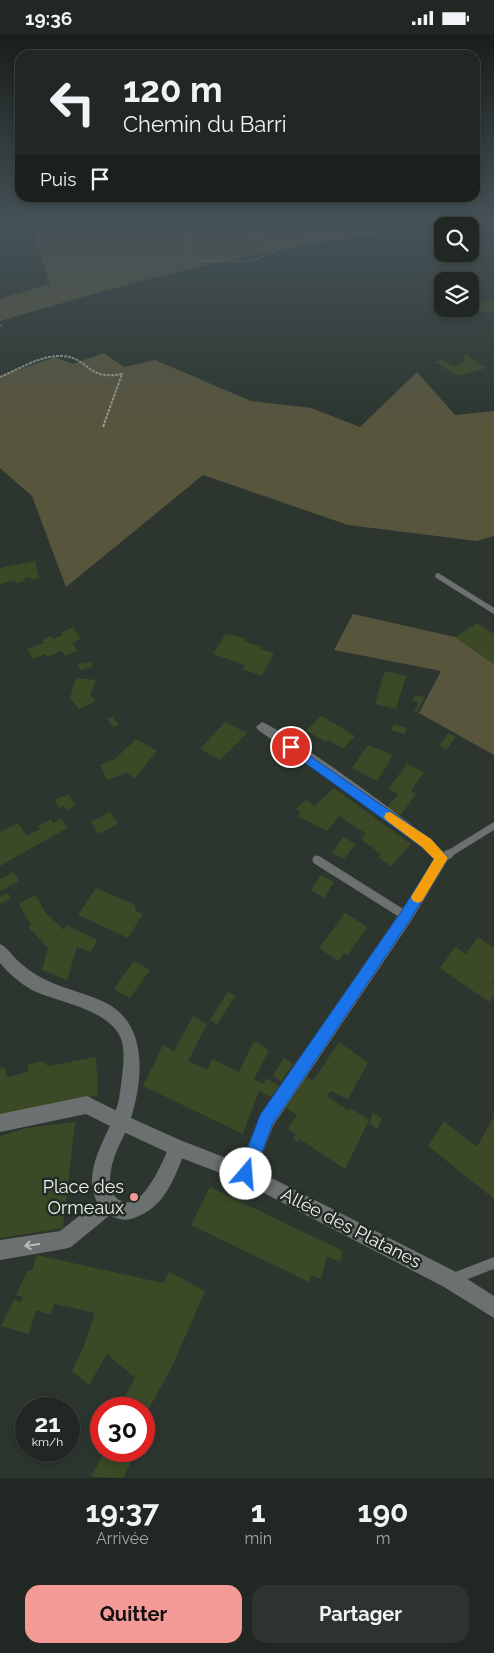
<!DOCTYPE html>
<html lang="fr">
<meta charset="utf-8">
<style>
body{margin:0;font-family:Raleway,sans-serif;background:#2d3430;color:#f1f3f6;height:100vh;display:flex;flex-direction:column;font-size:19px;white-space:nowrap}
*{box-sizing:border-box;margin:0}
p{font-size:16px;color:#a2a6a6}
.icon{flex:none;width:28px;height:28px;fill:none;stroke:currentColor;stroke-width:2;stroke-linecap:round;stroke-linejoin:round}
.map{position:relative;height:1443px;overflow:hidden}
.details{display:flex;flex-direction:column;background:#212823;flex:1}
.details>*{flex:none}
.guide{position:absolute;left:15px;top:15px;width:465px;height:152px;border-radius:15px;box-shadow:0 2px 8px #0003,0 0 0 1px #3e4441;background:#212823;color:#f1f3f6;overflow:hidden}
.controls{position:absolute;left:434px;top:182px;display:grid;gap:10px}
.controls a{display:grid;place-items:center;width:45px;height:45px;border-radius:10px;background:#212823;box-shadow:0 2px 8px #0003,0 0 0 1px #3e4441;font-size:25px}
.speed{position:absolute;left:15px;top:1362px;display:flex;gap:10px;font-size:25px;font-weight:700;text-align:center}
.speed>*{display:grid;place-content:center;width:65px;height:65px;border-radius:50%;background:#212823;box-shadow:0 2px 8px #0003,0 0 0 1px #3e4441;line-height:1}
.speed small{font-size:12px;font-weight:400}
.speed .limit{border:8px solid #d22;background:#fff;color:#111}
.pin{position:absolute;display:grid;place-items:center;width:42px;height:42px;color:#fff;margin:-21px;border:2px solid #fff;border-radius:50%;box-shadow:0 1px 5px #0007}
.me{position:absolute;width:55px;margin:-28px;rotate:18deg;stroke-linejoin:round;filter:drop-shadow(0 0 4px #0008)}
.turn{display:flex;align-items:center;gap:18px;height:105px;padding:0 25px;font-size:22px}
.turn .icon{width:65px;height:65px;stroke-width:2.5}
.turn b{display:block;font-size:35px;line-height:42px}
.then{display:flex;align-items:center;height:48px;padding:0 25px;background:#0003;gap:10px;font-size:19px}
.eta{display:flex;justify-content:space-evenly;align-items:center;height:85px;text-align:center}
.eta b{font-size:30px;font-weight:700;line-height:35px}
.cta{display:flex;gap:10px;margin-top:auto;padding:10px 25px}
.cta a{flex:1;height:58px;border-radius:15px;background:#f59b97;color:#111;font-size:20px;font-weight:700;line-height:58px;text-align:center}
.cta a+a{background:#2d3430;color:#f1f3f6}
.status{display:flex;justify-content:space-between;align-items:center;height:35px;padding:0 25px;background:#212823;direction:ltr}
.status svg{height:14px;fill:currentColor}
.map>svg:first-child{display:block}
</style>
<div class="status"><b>19:36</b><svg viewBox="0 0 49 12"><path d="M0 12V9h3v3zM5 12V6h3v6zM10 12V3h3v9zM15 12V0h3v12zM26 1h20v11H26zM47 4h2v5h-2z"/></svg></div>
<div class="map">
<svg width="494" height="1443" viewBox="0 0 494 1443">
<rect width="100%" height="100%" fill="#2c362f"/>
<path fill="#58553d" d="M86 189H448C375 199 303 209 231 225 153 241 76 264 0 286V264L50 249 33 195Z
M104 318 124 332 155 325 251 366 311 373 360 392 417 337 455 380 494 376V501L477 506 348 490 203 440 66 552 32 461 0 433V341L55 322 73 329Z
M353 579 455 602 494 629V720L419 678 441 636 334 615Z"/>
<path fill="#3b4927" d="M491 265 494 267V276L487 278 473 271Z
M439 274H461L466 276 448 281Z
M465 319 486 333 458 341 435 327 442 325 453 331 464 327Z
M35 526 39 543 31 545 30 542 24 543 25 546 16 548 15 545 0 549V533Z
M477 588 494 599V629L455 602Z
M73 593 81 604 72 608 78 616 65 621 62 616 47 622 45 619 33 624 27 614 44 608 42 605 51 601 53 604 63 600 61 597Z
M230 599 246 604 244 607 262 611 260 614 274 618 262 640 243 635 245 630 213 619 225 600Z
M91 627 92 632 80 635 78 629Z
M385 636 406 641 396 674 375 669Z
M76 643 96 645 90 659 96 666 79 674 70 663Z
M414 660 425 662 417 677 414 676 419 667 413 666Z
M113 681 119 690 113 692 107 684Z
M321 681 339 691 355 701 343 714 328 705 326 707 306 696Z
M225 687 247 698 220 725 200 714Z
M394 689 407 693 405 699 391 695Z
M449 698 456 702 446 715 439 711Z
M136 704 157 716 135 743 126 738 107 745 100 730 115 724Z
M368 710 393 720 377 746 352 733Z
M407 729 424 737 411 756 416 759 400 781 388 772 398 759 388 754Z
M334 753 411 809 391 831 378 822 381 819 361 804 366 799 339 781 327 796 297 781 301 777 296 774 306 765 314 771Z
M69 759 75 771 66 775 64 771 59 773 55 765Z
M110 777 118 789 98 799 91 787Z
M51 784 53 788 61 784 67 793 0 831V797L18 788 27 801 40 794 38 791Z
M343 802 356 809 344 824 332 818Z
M14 837 19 846 0 856V844Z
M321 840 334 847 324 863 311 855Z
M96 853 135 870V875L143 879 128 903 78 880Z
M8 858 11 863 0 869V862Z
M35 860 46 878 64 895 66 890 97 905 91 917 77 912 67 945 42 935 48 913 28 892 31 890 19 869Z
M345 878 367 892 348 920 344 918 338 926 319 913Z
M478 902 494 913V945L492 948 494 949V960L489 967 440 933 455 912 466 919Z
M134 926 150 935 130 963 114 954Z
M228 957 235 961 217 990 210 985Z
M193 981 207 989 188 1026 207 1035 212 1024 239 1037 254 1006 269 1015 254 1044 263 1049 266 1043 279 1051 271 1062 259 1056 243 1099 143 1051 163 1010 174 1016Z
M339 1007 368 1028 348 1064 330 1056 327 1061 349 1076 350 1073 369 1085 345 1134 301 1105V1102L298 1107 293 1104 296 1099 288 1094 297 1080 286 1073 307 1042 313 1046Z
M96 1022 98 1060 0 1082V1033L5 1034 7 1042 28 1037V1029L42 1026 48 1031Z
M284 1023 293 1029 281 1047 273 1040Z
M373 1078 382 1083 377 1094 369 1088Z
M493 1083 494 1084V1164L428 1111 444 1086 477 1112Z
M75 1087 63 1193 0 1203V1101L26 1093Z
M210 1152 343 1216 340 1227 327 1221 321 1244 311 1240 309 1247 191 1190Z
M37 1220 163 1248 169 1237 205 1256 172 1332 144 1382V1374H118L135 1343 107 1319 89 1350 72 1336 84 1311 95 1278 54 1269 51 1280 36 1275 29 1299 1 1291 14 1265 21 1267 23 1262 16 1260 28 1235 32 1236Z
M105 1416H137L123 1443 91 1442Z"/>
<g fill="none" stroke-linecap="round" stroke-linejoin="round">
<path stroke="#959d97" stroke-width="1" stroke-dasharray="2.5 1" stroke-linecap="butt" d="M194 189 184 198 191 223 203 226H249L266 221 285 209 391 189
M230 189 250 202 285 209
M334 200 340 207
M0 291 2 290"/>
<path stroke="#959d97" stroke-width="2" stroke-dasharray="3 1" stroke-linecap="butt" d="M0 342C19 334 41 320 62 321 89 322 86 346 122 339L103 392"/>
<path stroke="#6b7170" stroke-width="3" d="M16 189V192"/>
<path stroke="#6b7170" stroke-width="5.5" d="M438 541 494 576"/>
<path stroke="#6b7170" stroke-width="7" d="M447 820 494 791"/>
<path stroke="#6b7170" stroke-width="9" d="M442 823 449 819
M317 825 406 881"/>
<path stroke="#6b7170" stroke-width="11" d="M455 1243 494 1228"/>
<path fill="#6b7170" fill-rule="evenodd" d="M262 687C282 694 441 807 449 823L411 886 273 1091 252 1145 246 1148 240 1145 237 1139 260 1080 401 876 434 824 421 812 345 756 258 695 256 692Z
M87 1061 127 1081 130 1087C122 1106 110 1124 110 1145 109 1154 112 1160 119 1165 143 1180 165 1121 171 1107L177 1104 183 1107 186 1113C176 1139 167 1169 139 1181 128 1186 120 1186 110 1180L71 1212 64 1214 0 1225V1205L60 1196 97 1167C84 1142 99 1114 110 1091L86 1079 0 1097V1079Z"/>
<path fill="#6b7170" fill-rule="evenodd" d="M0 909C7 912 11 919 16 924 24 932 34 939 44 944 65 955 88 958 108 969 148 991 143 1045 131 1083L180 1105 252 1133 458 1238 494 1261V1283L444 1252 241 1146 171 1119 115 1093C111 1084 117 1074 119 1064 121 1049 126 1021 122 1007 113 974 58 968 32 955 20 948 9 939 0 928Z"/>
</g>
<defs><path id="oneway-shaft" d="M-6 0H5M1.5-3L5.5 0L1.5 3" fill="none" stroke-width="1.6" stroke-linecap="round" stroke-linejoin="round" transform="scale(1.25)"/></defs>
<use stroke="#b8bebb" href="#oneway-shaft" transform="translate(32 1210) rotate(172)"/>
<linearGradient id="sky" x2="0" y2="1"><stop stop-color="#181e1a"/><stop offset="0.48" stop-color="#455258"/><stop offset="1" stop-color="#455258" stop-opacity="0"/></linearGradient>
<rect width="494" height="391" fill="url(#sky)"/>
<path fill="#1a73e8" stroke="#114b97" d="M291 708 431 804 448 823 410 885 272 1090 252 1145 246 1147 241 1145 238 1139 260 1080 401 877 434 824 422 812 287 715V709Z"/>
<path fill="#f59e0b" d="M390 777 431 804 448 823 422 866 418 868 413 866 411 862 434 824 422 812 386 785 384 782 386 778Z"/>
<circle fill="#f59b97" stroke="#232c25" stroke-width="2" cx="134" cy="1162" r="5"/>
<g text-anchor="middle" stroke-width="5" stroke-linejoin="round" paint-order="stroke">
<g font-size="18" fill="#ecf2ed" stroke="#232c25" text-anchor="end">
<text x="124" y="1158">Place des<tspan x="124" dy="21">Ormeaux</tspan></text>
</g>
<g font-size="18" fill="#ecf2ed" stroke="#232c25">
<text transform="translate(351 1193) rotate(27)" y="6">Allée des Platanes</text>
</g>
</g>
</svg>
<div class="controls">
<a><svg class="icon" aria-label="search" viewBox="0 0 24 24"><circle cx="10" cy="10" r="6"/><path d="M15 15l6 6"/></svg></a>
<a><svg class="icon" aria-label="layers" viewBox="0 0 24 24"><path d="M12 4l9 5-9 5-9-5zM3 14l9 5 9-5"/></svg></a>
</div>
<div class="speed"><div>21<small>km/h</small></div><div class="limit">30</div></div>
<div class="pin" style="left:291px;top:712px;background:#d93025"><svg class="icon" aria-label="arrive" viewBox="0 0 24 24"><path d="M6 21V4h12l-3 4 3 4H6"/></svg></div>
<svg class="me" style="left:246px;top:1139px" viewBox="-20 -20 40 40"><circle r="19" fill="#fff"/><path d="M0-13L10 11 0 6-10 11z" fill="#1a73e8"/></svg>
<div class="guide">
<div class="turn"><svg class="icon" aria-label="left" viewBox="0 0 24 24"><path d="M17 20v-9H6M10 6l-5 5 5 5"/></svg><div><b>120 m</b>Chemin du Barri</div></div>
<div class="then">Puis<svg class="icon" aria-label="arrive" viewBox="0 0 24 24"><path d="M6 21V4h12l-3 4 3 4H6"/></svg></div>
</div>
</div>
<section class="details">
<div class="eta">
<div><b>19:37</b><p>Arrivée</p></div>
<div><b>1</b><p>min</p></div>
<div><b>190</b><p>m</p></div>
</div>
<div class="cta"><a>Quitter</a><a>Partager</a></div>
</section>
